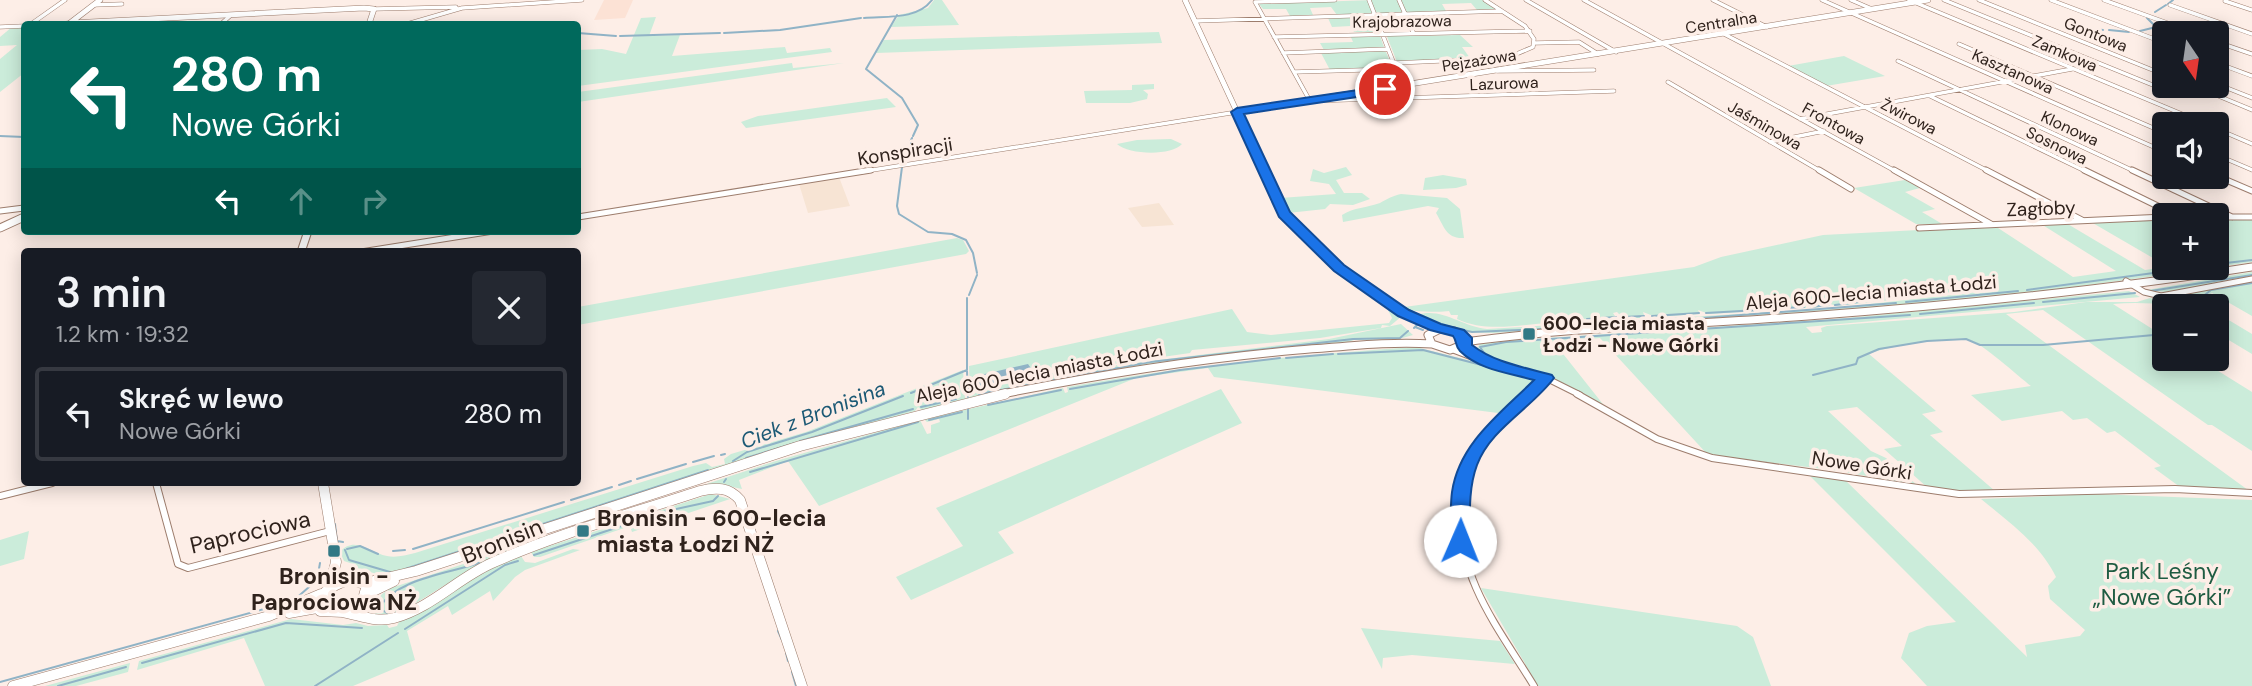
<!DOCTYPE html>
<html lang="pl">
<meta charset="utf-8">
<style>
body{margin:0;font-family:"DM Sans",sans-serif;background:#242831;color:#f1f3f6;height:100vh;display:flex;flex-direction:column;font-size:26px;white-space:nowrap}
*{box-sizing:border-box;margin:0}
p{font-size:23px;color:#9ea1a6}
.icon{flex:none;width:38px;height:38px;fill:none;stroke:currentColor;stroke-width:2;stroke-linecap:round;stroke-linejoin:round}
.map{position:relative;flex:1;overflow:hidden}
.side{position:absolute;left:21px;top:248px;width:560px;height:238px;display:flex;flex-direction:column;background:#171b24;border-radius:7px;box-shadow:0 4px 18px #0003}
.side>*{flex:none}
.guide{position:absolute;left:21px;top:21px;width:560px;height:214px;border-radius:7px;box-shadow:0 4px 18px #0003;background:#00695c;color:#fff;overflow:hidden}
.needle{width:46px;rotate:167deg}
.buttons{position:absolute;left:2152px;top:21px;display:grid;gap:14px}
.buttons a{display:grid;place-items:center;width:77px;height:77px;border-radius:7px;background:#171b24;box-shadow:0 4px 18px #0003;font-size:35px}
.pin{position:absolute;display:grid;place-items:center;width:60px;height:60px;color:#fff;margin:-30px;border:4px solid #fff;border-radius:50%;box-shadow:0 2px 7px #0007}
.me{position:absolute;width:77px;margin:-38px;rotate:1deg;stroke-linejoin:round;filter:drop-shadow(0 0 5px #0008)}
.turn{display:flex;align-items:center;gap:24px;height:147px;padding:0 35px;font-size:32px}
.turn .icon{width:91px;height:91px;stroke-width:2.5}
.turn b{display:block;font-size:49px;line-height:60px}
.lanes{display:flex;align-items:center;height:66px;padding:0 35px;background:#0003;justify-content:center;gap:35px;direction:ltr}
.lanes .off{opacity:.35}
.round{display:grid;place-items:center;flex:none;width:74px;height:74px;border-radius:7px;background:#242831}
.headline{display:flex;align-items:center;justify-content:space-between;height:119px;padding:0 35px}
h1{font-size:42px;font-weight:600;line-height:52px}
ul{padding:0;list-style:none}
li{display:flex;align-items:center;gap:21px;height:94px;margin:0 14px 10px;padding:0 21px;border:4px solid #363941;border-radius:7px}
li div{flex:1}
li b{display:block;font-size:26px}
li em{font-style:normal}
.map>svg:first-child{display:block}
</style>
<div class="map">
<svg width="2252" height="686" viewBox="0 0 2252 686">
<rect width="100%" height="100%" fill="#fdeee7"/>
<path fill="#fce2d5" d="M604 0H633L625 18 594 20Z"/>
<path fill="#f7e4d4" d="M839 177 850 206 808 213 799 184Z
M1159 203 1174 225 1142 227 1128 208Z"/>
<path fill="#cbecda" d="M934 0H942L959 25 891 27 899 15 928 8Z
M1373 0H1482L1496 9 1477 10 1471 3 1442 4 1446 11 1337 15 1331 7 1310 8 1313 15 1290 16 1286 9H1263L1259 4Z
M656 17 649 36 680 35 672 56 785 47 787 53 830 48 832 52 578 86V50L602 49 626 54 641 18Z
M1370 17 1378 31 1375 32H1354L1351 26 1332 27 1328 18Z
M12 27H24V73L0 92V59L17 45 0 46V37Z
M1159 32 1162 43 876 53 884 40Z
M1409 33 1418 36 1460 35 1473 47H1462L1470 58 1397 62 1386 34Z
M1350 35 1380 36 1384 47 1324 50 1320 43 1353 42Z
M1382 51 1386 52 1392 66 1330 70 1321 53Z
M1844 56 1885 76 1826 86 1788 66Z
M792 63 793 68 844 63 578 102V92Z
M1154 84V89L1143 90 1148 94 1147 99 1130 103H1086L1084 91 1132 90V85Z
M887 98 896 107 746 128 741 122 758 116Z
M1171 139 1182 144C1172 156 1129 155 1117 144L1137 140Z
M1346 167 1352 175 1336 180 1344 193H1362L1370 199 1353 205 1330 204 1325 209 1288 213 1280 198 1336 194 1329 184 1310 181 1313 169 1324 173Z
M1443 175 1466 179 1467 185 1456 188 1423 190 1425 178Z
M1905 180 1920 188 1905 192 1935 209 1922 212 1944 225 1916 224 1854 188Z
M1401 194 1447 198 1460 209 1464 238C1446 239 1444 226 1436 213L1439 208 1428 206 1343 222 1342 215C1354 207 1367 208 1380 203 1387 199 1392 196 1401 194Z
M2165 218V265L2091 222Z
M2217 218 2252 219V262L2217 267Z
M2066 223 2145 270 2165 267 2213 268 2030 293 1913 305 1494 333C1466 333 1441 329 1417 315 1442 307 1462 327 1487 329L1824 309 1988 291 1980 285 1971 286 1974 290 1970 291 1910 295 1909 298 1836 306 1828 303 1830 306 1812 308 1806 304V308C1795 309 1786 307 1777 306V310L1709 314 1698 310 1700 314 1656 317 1643 312 1645 318H1623L1617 312 1613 313 1617 319 1588 320 1578 317V321L1558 322 1552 319V323C1521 324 1486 333 1457 319L1458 315H1451L1449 311C1439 313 1407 311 1397 308L1694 267 1721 257 1823 235 1995 226 2073 277 2116 271 2041 224Z
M957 238 963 240 969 251 966 254 578 325V307Z
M2252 272V277L2165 292 2147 290Z
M2252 282V316L2212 293 2199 302 2206 306C2175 306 2145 301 2113 304L2165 337V359H2199L2252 392V451L2212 425H2208L2043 310 2006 314 2248 490 2180 487 2154 468 2161 466 2115 431 2107 433 2087 418 2073 420 2062 411 2002 421 1971 395 2031 386C2018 376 1983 344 1970 340 1953 335 1885 347 1869 354L1936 411 1922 414 1943 432 1930 435 1995 491 1949 492 1928 488 1884 449 1902 446 1857 407 1828 411 1871 451 1886 458 1917 485 1833 470 1708 455 1600 338 1577 340 1582 347 1560 350 1606 408 1540 374 1487 359 1477 348 1480 344 1500 341 1847 318 2129 291 2140 297 1806 327 1812 333 1822 332 1821 328 1827 326 2014 312 2086 302H2137L2150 298 2174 303 2168 299 2181 294 2191 296 2189 293Z
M1232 309 1247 332 1271 335 1389 323 1392 318 1388 310H1392L1396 312 1394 314 1402 316 1390 326 1382 325 1381 328 1320 338 1192 350 1190 353 1066 371 1057 367 1046 368 1045 374 1329 339 1401 324 1413 335 1399 339 1354 340 1342 344C1200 355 1060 376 922 410L918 407 915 411 834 434 385 576 354 568 353 564 344 561 340 552C355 535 370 553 387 556 396 558 406 555 415 553L693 466 706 463 712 467 725 464 724 459 731 454 806 432 963 370 965 398 970 397 969 366Z
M2217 313 2252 334V354L2217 333Z
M1416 347 1524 374 1540 381 1506 414 1214 377 1208 368 1136 378 819 506 788 461 739 480 742 489 728 486 667 497 776 461 920 420 927 434 931 433V425L940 422 939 419 927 422 924 419 1049 391 1063 388 1065 393 1068 392 1067 387C1188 365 1298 355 1416 347Z
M1221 389 1242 423 998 532 1014 553 911 600 896 577 963 546 936 508Z
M1808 474 1844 479 2027 657 2025 645 2080 636 2085 630 2050 599 2048 586 2056 577C2040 544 2009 522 1981 499L2095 494 2252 500V686H1927L1901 658 1909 633 1927 626 1956 622Z
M711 494 730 499 632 532 630 526 540 557H534L531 552Z
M584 524 463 574 403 611 383 616 369 612 382 594 391 588Z
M29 531 24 559 0 566V540Z
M573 549 580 550 525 570 515 577 493 601 490 591 452 615 448 606 407 631 415 660 353 686H265L244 638 137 670 139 661 291 619 343 625 356 623 368 626 387 625 389 628 397 626 399 622 416 615 472 576 521 556 525 562 535 563Z
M1481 588 1737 626 1753 637 1771 686H1538Z
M1361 628 1500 641 1515 664 1412 655 1383 658 1382 669Z
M130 663 128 672 76 686H45Z"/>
<path fill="#90b3c6" d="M1028 364 1035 374 1033 377 983 387 980 386 976 376Z"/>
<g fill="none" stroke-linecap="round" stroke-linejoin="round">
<path stroke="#90b3c6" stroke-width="2" d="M2168 4 2173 0
M2155 12 2166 5
M897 15 866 69 902 98 918 125 913 136
M864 18C887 16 917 20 932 0
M2085 28 2103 30
M2109 30 2129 32
M2140 31 2156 27 2147 18
M578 33 616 36
M724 33 780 30 861 18
M620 36 720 33
M0 136 24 137
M908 147 912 138
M903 163 907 149
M902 167 897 206 899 214 928 232 952 234 966 240 973 253 977 273
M2217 264 2252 260
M2027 290 2191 268
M2151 291 2252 275
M969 295 977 275
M1906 302 2018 291
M2043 302 2135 293
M1835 305 1866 301
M2191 306 2211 290 2252 283
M1811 307 1828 305
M1785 308 1804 307
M1706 313 1776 309
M1920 314 2034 303
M1652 316 1699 313
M1624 317 1644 316
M1587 319 1616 317
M1544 321H1551
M1557 321 1576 320
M1638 323 1896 303
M1436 324 1472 332 1566 328
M1415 327 1423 330
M1414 328 1417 325
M1338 354 1423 350 1505 371
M1286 358 1333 354
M1509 364 1487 357 1480 347 1506 342 1910 315
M967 371 968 397
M1813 375 1856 364 1858 358 1879 349 1927 341 1966 339 1980 345H2043L2165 334
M1070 389 1180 370 1280 358
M911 393 967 370V298
M979 394 1150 362 1353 339 1400 338 1408 331
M988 405 1061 390
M921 407 956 399
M968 409V419
M929 420 962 412
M800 441 913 409
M721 455 725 454
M746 458 795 443
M733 461 747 452 812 432 903 396
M693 462 714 456
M750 472 918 422
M637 479 686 464
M724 482 726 479
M619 485 631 481
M571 500 612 487
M335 524 337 541 343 542
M347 549 360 546 378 554
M413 549 564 502
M345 550 349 560 390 572
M393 551 405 550
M534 555 667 511 713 501 718 496
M405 569 708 470
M387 613 379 608C398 578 447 574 479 563
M405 629 505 565 518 561
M778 631 782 640
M786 653 788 661
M142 663 286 623 362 628
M792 672 796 686
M0 682 293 601 317 580 320 563
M58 686 126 667
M315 686 398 633"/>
<defs>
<path id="street-far2" d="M1335 0 1255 2 1310 101 1614 91
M1399 0 1413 32
M1526 0 1616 52
M1584 0 1897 172
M1713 0 1767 27
M1822 0 2165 152
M1851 0 1872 9
M1909 0 2206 124
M1944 0 2165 90
M1979 0 2165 75
M2051 0 2165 43
M2104 0 2195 33
M2225 1 2252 10
M93 5 122 4
M2170 5 2252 34
M374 9 456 7
M1195 21 1502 11
M31 24 65 0
M53 24 70 23
M221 24 231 15
M407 24 462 8 582 0
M0 27 24 26
M1724 34 1990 172
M1274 37 1530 31
M2217 42 2252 54
M1535 43 1579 42 1598 54
M1959 44 2165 133
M1283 53 1388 49
M1898 61 2136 172
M1395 63 1507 58 1533 47 1534 39 1525 26 1485 0
M2217 63 2252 76
M1497 71 1594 70
M1294 72 1396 69 1369 0
M1668 82 1822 172
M2217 84 2252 98
M2192 86 2207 92
M2216 95 2252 110
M1930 96 2087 172
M1800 119 2072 69
M2217 129 2252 144
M1770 142 1824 131
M2217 155 2252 170
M860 172 1237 112 1265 172"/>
<path id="street-far1" d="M1264 170 1284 214 1325 254 1379 297 1440 329
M1819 170 1851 189
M1894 170 1991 224
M1986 170 2082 220
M2084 170 2176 215
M2132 170 2232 217
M2217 176 2252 191
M0 211 24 208
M578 217 871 170
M2217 217H2252
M1919 228 2165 217
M361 252 493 231
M2126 281 2144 292 2161 296 2252 279
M1464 344 1479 357
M1453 350 1482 361 1546 378 1580 395
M1528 395 1546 378"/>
<path id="street" d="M1530 394C1512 410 1490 427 1477 448 1465 467 1462 488 1461 510 1457 579 1500 630 1534 686
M1577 394 1657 439 1712 458 1959 494 2175 489 2252 493
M156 483 178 564 188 568 330 531
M0 496 52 483"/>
<path id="secondary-far2" d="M1185 0 1237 112 1928 0
M70 23 364 8 374 9 369 24
M70 23 100 0"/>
<path id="secondary-far1" d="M0 228 24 217
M301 252 308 231
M1440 329 1454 331 1464 339V344L1450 350 1432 344 1428 335Z
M1464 342C1578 326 1694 325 1808 316 1957 305 2105 290 2252 267
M997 395C1097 375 1196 359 1298 350 1343 347 1387 341 1432 344"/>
<path id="secondary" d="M323 483 336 562 330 586
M351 579 367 585 363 599 343 612 320 611 316 604C324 589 336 584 351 579Z
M365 583 416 571 800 446 1005 394
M367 594 394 581
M342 612C360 615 376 623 394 618 431 608 458 578 492 563 559 533 631 514 700 491 716 487 729 487 740 500L802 686
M289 613 317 608
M13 686 269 616 321 594"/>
</defs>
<use href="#street-far2" stroke="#9d7d6d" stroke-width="4.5"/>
<use href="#street-far1" stroke="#9d7d6d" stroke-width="7"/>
<use href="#street" stroke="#9d7d6d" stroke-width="8"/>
<use href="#secondary-far2" stroke="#9d7d6d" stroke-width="6"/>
<use href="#secondary-far1" stroke="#9d7d6d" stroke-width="9"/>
<use href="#secondary" stroke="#9d7d6d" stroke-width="11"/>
<use href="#street-far2" stroke="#fff" stroke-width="3.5"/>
<use href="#street-far1" stroke="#fff" stroke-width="5"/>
<use href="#street" stroke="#fff" stroke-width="6"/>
<use href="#secondary-far2" stroke="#fff" stroke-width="5"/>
<use href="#secondary-far1" stroke="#fff" stroke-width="7"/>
<use href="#secondary" stroke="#fff" stroke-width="10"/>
</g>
<path fill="#1a73e8" stroke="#114b97" stroke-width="2" d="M1385 86 1391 89 1390 92 1244 114 1290 212 1344 265 1409 310 1441 324 1464 330 1472 338V345C1495 363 1524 367 1552 375L1554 378C1532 408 1490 429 1477 465 1468 489 1470 516 1470 541L1467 546H1453L1450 541C1451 525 1450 508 1452 492 1459 443 1501 413 1534 380 1509 373 1479 370 1460 351 1455 346 1457 341 1453 336L1430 330 1398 316 1334 271 1279 217 1231 112 1237 108Z"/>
<g fill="#327985" stroke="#fdeee7" stroke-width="2.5">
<rect x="1522" y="327" width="14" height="14" rx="3.5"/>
<rect x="576" y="524" width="14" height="14" rx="3.5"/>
<rect x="327" y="544" width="14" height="14" rx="3.5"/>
</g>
<g text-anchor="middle" stroke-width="7" stroke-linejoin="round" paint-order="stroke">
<g font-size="16" fill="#2f221c" stroke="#fdeee7">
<text transform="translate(1402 21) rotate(-1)" y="6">Krajobrazowa</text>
<text transform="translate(1721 22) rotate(-9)" y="6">Centralna</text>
<text transform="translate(2096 34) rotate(22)" y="6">Gontowa</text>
<text transform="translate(2065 53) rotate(23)" y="6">Zamkowa</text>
<text transform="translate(1479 60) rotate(-9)" y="6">Pejzażowa</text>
<text transform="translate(2013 71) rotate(24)" y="6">Kasztanowa</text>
<text transform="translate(1504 83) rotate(-2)" y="6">Lazurowa</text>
<text transform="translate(1909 116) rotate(27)" y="6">Żwirowa</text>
<text transform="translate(1834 123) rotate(29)" y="6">Frontowa</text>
<text transform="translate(1765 125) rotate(30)" y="6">Jaśminowa</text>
<text transform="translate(2070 128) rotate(25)" y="6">Klonowa</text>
<text transform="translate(2057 145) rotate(26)" y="6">Sosnowa</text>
</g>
<g font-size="19" fill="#2f221c" stroke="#fdeee7">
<text transform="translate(905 151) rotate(-9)" y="7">Konspiracji</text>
<text transform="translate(2041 208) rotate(-2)" y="7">Zagłoby</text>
<text transform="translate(1871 292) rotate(-5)" y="7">Aleja 600-lecia miasta Łodzi</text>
<text transform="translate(1039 372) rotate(-11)" y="7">Aleja 600-lecia miasta Łodzi</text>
<text transform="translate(1862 465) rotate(9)" y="7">Nowe Górki</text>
</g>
<g font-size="19" font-weight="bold" fill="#2f221c" stroke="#fdeee7" text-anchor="start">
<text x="1543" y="330">600-lecia miasta<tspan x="1543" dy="22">Łodzi - Nowe Górki</tspan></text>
</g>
<g font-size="21" font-style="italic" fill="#1c5975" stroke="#fdeee7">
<text transform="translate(813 415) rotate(-21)" y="7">Ciek z Bronisina</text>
</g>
<g font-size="23" font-weight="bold" fill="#2f221c" stroke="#fdeee7" text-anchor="start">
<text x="597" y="526">Bronisin - 600-lecia<tspan x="597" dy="26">miasta Łodzi NŻ</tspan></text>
<text x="334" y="584" text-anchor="middle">Bronisin -<tspan x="334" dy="26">Paprociowa NŻ</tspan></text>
</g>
<g font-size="23" fill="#2f221c" stroke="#fdeee7">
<text transform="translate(250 532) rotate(-13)" y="8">Paprociowa</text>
<text transform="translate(502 541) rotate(-22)" y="8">Bronisin</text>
</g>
<g font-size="23" fill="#1f5c42" stroke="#fdeee7">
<text x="2162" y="579">Park Leśny<tspan x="2162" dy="26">„Nowe Górki”</tspan></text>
</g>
</g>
</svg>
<div class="buttons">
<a><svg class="needle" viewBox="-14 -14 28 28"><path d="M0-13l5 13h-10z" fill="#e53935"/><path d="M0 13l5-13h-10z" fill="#9ea1a6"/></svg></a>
<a><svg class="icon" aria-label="sound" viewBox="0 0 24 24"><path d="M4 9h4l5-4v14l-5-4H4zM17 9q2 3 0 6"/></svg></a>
<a>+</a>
<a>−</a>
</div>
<div class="pin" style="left:1385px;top:89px;background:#d93025"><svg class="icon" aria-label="arrive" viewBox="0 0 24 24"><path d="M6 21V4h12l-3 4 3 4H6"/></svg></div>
<svg class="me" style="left:1460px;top:541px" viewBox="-20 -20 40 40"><circle r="19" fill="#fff"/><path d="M0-13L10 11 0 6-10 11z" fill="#1a73e8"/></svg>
<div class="guide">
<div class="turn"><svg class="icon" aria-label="left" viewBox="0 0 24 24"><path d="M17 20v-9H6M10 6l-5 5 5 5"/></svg><div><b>280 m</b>Nowe Górki</div></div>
<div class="lanes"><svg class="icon" aria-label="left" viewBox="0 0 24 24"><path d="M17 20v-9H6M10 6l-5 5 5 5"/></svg><svg class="icon off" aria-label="ahead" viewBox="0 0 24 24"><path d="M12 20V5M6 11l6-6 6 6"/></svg><svg class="icon off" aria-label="right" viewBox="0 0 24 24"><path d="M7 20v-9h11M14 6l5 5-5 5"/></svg></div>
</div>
<section class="side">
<div class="headline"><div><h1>3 min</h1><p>1.2 km · 19:32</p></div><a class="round"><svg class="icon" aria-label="close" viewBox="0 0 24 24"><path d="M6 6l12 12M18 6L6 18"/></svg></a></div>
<ul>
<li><svg class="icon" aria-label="left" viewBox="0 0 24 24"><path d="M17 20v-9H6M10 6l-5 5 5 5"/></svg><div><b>Skręć w lewo</b><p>Nowe Górki</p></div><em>280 m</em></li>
</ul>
</section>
</div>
